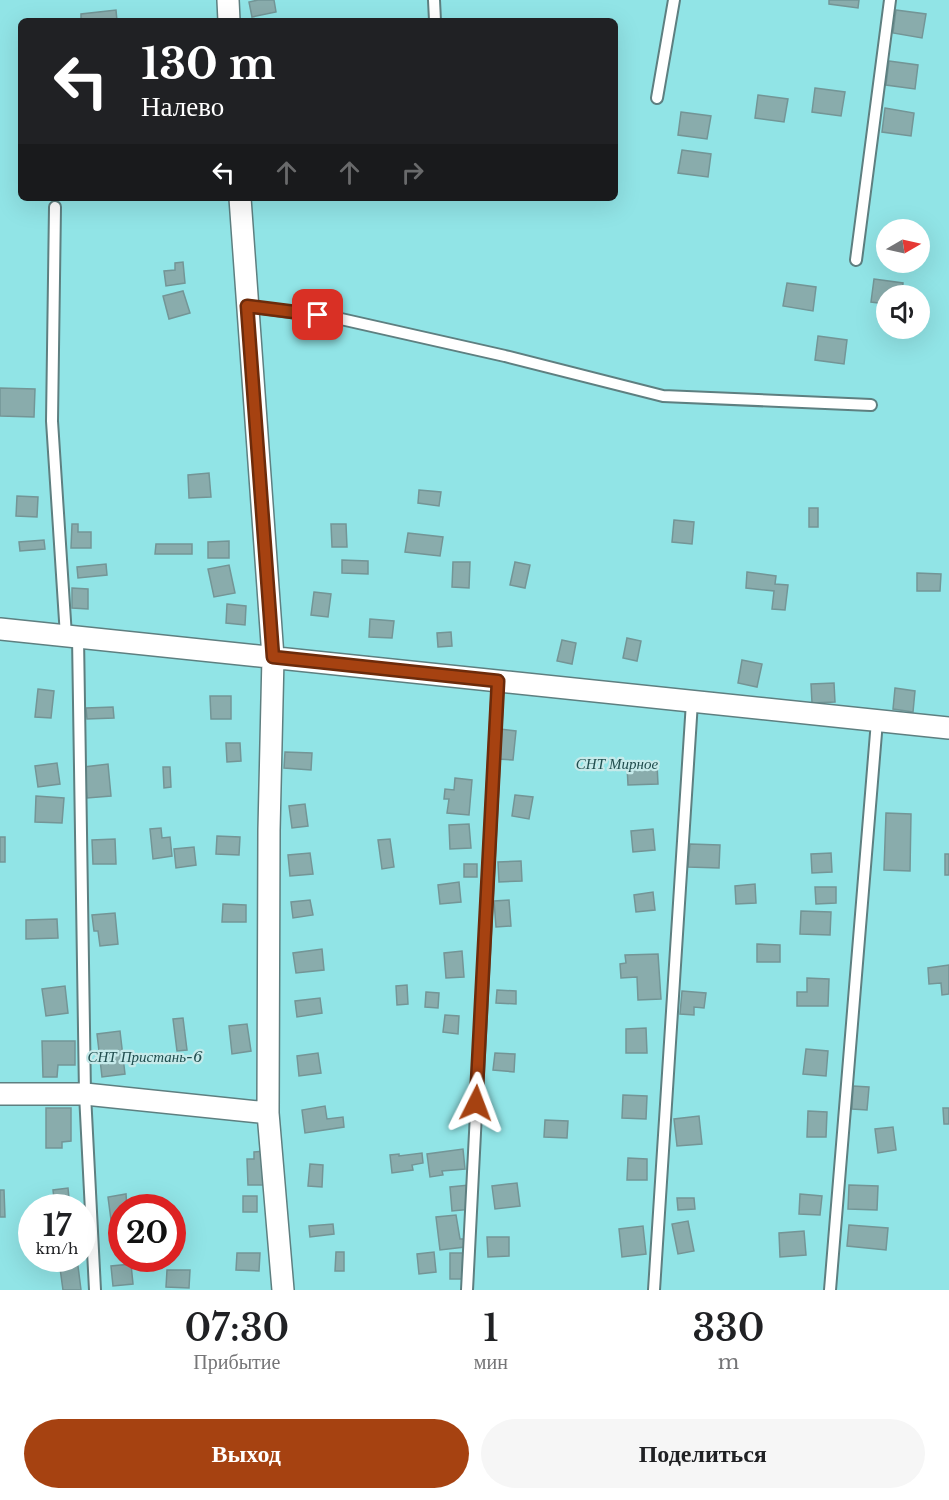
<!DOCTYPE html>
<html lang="ru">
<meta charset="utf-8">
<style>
body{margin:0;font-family:"Libre Baskerville",serif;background:#f6f6f6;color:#202124;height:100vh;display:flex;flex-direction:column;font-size:22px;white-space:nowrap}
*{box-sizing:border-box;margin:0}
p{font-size:20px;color:#757577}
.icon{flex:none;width:33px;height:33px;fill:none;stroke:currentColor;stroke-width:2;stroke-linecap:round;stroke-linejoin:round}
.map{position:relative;height:1290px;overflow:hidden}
.details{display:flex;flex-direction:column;background:#fff;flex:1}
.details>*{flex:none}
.top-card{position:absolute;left:18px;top:18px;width:600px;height:183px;border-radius:9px;box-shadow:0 6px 24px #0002;background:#202124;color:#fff;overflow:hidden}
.needle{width:39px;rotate:81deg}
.fabs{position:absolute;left:876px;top:219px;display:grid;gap:12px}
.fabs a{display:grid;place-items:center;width:54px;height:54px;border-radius:50%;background:#fff;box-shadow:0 6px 24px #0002;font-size:30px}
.speed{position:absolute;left:18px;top:1194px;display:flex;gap:12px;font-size:30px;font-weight:700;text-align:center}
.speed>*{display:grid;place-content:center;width:78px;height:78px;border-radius:50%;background:#fff;box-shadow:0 6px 24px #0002;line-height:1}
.speed small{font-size:15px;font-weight:400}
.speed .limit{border:9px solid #d22;background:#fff;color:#111}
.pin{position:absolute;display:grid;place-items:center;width:51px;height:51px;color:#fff;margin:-26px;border-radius:12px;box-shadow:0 3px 9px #0006}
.me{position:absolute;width:66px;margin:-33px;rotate:3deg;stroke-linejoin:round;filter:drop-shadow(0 0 4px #0008)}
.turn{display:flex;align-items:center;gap:21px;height:126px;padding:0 24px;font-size:27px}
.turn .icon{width:78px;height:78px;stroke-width:2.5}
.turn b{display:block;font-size:42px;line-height:51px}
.lanes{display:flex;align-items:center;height:57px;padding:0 24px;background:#0003;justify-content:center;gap:30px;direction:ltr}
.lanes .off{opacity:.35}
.eta{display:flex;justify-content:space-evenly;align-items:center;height:102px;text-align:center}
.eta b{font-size:36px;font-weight:600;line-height:42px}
.action{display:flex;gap:12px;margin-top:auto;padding:12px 24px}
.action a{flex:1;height:69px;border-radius:36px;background:#a64211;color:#fff;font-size:24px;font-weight:600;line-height:69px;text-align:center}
.action a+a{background:#f6f6f6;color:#202124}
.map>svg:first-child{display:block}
</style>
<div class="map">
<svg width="949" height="1290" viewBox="0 0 949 1290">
<rect width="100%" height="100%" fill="#c6eaea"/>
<path fill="#91e4e6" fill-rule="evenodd" d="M0 0H949V1290H0ZM21 21H615V198H21ZM886 230H920V262H886ZM886 296H920V328H886ZM32 1208H82V1258H32ZM122 1208H172V1258H122Z"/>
<path fill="#89acac" stroke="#739596" stroke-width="1.5" d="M258 0H274L276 12 252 17 249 2Z
M829 0H859L858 8 829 4Z
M116 10 117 21H81V14Z
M896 10 926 14 922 38 893 33Z
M889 61 918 65 915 89 886 85Z
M815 88 845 92 841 116 812 112Z
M758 95 788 99 784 122 755 118Z
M885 108 914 113 911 136 882 132Z
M681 112 711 116 707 139 678 135Z
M682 150 711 154 708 177 678 173Z
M183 262 185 283 166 286 164 271 175 270V263Z
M874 279 903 283 902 296H886V304L871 302Z
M787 283 816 287 813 311 783 306Z
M183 291 190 313 169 319 163 296Z
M818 336 847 340 844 364 815 360Z
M0 388 35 389 34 417 0 416Z
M209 473 211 497 189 498 188 475Z
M419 490 441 492 439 506 418 503Z
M17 496 38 497 37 517 16 516Z
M809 508H818V527H809Z
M674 520 694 522 692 544 672 542Z
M72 524H78V532H91V548H71Z
M331 524H346L347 547H332Z
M408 533 443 537 440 556 405 552Z
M44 540 45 549 20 551 19 542Z
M229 541V558H208V542Z
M156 544H192V554H155Z
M342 560 368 561V574L342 573Z
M453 562H470L469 588 452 587Z
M515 562 530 565 525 588 510 585Z
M106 564 107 575 78 578 77 567Z
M229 565 235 593 214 597 208 569Z
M747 572 776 576 775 584 788 585 785 610 772 609 774 591 746 588Z
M917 573 941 574 940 591H917Z
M72 588 88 589V609L72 608Z
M314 592 331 594 328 617 311 615Z
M227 604 246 606 245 625 226 623Z
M370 619 394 621 392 638 369 637Z
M451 632 452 646 438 647 437 633Z
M627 638 641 641 637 661 623 658Z
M562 640 576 643 572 664 557 661Z
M742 660 762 664 757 687 738 683Z
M834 683 835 702 812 703 811 684Z
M895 688 915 691 913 712 893 709Z
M38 689 54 691 51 718 35 717Z
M210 696H231V719H211Z
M113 707 114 718 87 719 86 708Z
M500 729 516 731 513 760 498 759Z
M226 743H240L241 761 227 762Z
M285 752 312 753 311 770 284 768Z
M57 763 60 784 38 787 35 766Z
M108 764 111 796 87 798 84 767Z
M657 764 658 784 628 785 627 765Z
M163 767H170L171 787 164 788Z
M455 778 472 780 469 815 447 813 449 799H444L445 789 454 790Z
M515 795 533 797 529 819 512 816Z
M36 796 64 798 62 823 35 822Z
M305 804 308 826 292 828 289 806Z
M886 813 911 814 910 871 884 870Z
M469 824 471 848 450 849 449 825Z
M161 828 162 838 170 837 172 856 153 859 150 829Z
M653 829 655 850 633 852 631 831Z
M217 836 240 837 239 855 216 854Z
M0 837H5V862H0Z
M115 839 116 864H93L92 840Z
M390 839 394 867 382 869 378 840Z
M690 844 720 845 719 868 688 867Z
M194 847 196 865 176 868 174 849Z
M310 853 313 874 290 876 288 855Z
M831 853 832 872 812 873 811 854Z
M945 854H949V875H945Z
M521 861 522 881 499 882 498 862Z
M464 864H477V877H464Z
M459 882 461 902 440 904 438 885Z
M755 884 756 903 736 904 735 886Z
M815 887H836V903L816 904Z
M653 892 655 910 636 912 634 895Z
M310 900 313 915 293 918 291 902Z
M509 900 511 926 496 927 494 901Z
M223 904 246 905V922H222Z
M801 911 831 912 830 935 800 934Z
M115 913 118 944 100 946 98 931H94L92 915Z
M57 919 58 938 26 939V920Z
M757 944 780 945V962H757Z
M322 949 324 970 296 973 293 953Z
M462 951 464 977 446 978 444 953Z
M658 954 661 999 638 1000 637 977 621 978 620 964 626 963 625 955Z
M949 965V994L942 995 941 983 929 984 928 968Z
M807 978 829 979 828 1006H797V992H807Z
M407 985 408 1004 397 1005 396 986Z
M65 986 68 1013 46 1016 42 989Z
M497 990 516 991V1004L496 1003Z
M682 991 706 993 704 1008 694 1007V1015L680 1014Z
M426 992 439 993 438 1008 425 1007Z
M320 998 322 1013 297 1017 295 1001Z
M445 1015 459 1016 458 1034 443 1032Z
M183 1018 187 1050 177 1051 173 1019Z
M247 1024 251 1051 232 1054 229 1026Z
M646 1028 647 1053H626V1029Z
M120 1031 125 1074 102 1077 97 1034Z
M42 1041H75V1065H58L57 1077H43Z
M806 1049 828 1051 826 1076 803 1074Z
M318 1053 321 1073 299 1076 297 1056Z
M495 1053 515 1054 514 1072 493 1070Z
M853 1086 869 1087 867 1110 852 1109Z
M623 1095 647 1096 646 1119 622 1118Z
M325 1106 327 1119 343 1117 344 1127 305 1133 302 1110Z
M46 1108H71V1141L62 1142V1148H46Z
M943 1108H949V1124H944Z
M808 1111 827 1112 826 1137H807Z
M699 1116 702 1144 677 1146 674 1119Z
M545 1120 568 1121 567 1138 544 1137Z
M893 1127 896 1150 878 1153 875 1129Z
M463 1149 465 1169 442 1171 443 1175 430 1177 427 1154Z
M264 1151 265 1185H248L247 1159H254V1152Z
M422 1153 423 1163 412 1165 413 1170 392 1173 390 1155 399 1154V1156Z
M628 1158 647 1159V1180H627Z
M310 1164 323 1165 322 1187 308 1186Z
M517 1183 520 1206 495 1209 492 1186Z
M469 1185 472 1209 452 1211 450 1187Z
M849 1185 878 1186 877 1210 848 1209Z
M68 1188 70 1208H55L53 1190Z
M0 1190H4L5 1217H0Z
M126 1194 127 1208H122V1219L111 1220 108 1197Z
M800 1194 822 1196 820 1215 799 1214Z
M243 1196H257V1212H243Z
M677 1198H694L695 1209 678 1210Z
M456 1215 460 1239H464L465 1247 440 1250 436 1217Z
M688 1221 694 1251 678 1254 672 1224Z
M333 1224 334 1234 310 1237 309 1226Z
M849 1225 888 1228 886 1250 847 1246Z
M643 1226 646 1254 622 1257 619 1229Z
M804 1231 806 1255 780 1257 779 1233Z
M487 1237H509V1256L488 1257Z
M336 1252H344V1271H335Z
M434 1252 436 1272 419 1274 417 1254Z
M237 1253H260L259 1271 236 1270Z
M450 1253H463L462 1279H450Z
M77 1258 81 1290H63L59 1261Z
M131 1264 133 1284 113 1286 111 1266Z
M167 1270H190L189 1288 166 1287Z"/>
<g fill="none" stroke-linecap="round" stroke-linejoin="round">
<defs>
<path id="service" d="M434 0 435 21
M657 98 674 0
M55 207 52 421 66 636
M856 260 890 0
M247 306 341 319 505 356 663 396 871 405
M78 637 85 1094 95 1290
M467 1290 498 681
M654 1290 692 702
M830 1290 877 721"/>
<path id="minor" d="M228 0 229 21
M240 198 273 657 269 830 268 1113
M0 629 949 728
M0 1094H85L268 1113 283 1290"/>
</defs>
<use href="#service" stroke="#5e7f80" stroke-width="14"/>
<use href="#minor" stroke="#5e7f80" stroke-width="24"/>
<use href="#service" stroke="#fff" stroke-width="10"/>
<use href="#minor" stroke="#fff" stroke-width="21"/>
</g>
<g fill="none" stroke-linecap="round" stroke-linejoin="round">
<defs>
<path id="route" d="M318 315 247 306 273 657 498 681 476 1103"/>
</defs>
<use href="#route" stroke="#6c2b0b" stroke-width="15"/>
<use href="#route" stroke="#a64211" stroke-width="10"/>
</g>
<g text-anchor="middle" stroke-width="4.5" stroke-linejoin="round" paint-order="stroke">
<g font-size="15" font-style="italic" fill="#204d4e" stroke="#c6eaea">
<text x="617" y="769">СНТ Мирное</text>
<text x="145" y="1062">СНТ Пристань-6</text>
</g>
</g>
</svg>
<div class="fabs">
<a><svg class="needle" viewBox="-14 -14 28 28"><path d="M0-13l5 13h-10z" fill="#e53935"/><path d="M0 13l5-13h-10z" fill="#757577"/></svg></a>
<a><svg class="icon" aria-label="sound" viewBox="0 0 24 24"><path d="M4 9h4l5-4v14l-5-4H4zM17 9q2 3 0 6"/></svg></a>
</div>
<div class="speed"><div>17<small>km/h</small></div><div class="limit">20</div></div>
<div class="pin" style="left:318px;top:315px;background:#d93025"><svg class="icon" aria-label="arrive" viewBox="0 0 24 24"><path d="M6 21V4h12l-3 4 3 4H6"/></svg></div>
<svg class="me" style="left:476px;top:1103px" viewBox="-20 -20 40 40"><path d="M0-17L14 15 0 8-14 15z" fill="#a64211" stroke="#fff" stroke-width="4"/></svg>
<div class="top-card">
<div class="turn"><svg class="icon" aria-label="left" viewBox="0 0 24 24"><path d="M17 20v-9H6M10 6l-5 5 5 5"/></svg><div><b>130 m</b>Налево</div></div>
<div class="lanes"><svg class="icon" aria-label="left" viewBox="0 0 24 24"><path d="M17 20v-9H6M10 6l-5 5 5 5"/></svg><svg class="icon off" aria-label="ahead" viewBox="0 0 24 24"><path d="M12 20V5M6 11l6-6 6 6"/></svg><svg class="icon off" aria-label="ahead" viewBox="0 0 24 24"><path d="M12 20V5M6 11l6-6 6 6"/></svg><svg class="icon off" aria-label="right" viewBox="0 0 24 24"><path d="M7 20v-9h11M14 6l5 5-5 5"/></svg></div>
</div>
</div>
<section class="details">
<div class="eta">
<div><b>07:30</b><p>Прибытие</p></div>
<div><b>1</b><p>мин</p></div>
<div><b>330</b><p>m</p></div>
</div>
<div class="action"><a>Выход</a><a>Поделиться</a></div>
</section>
